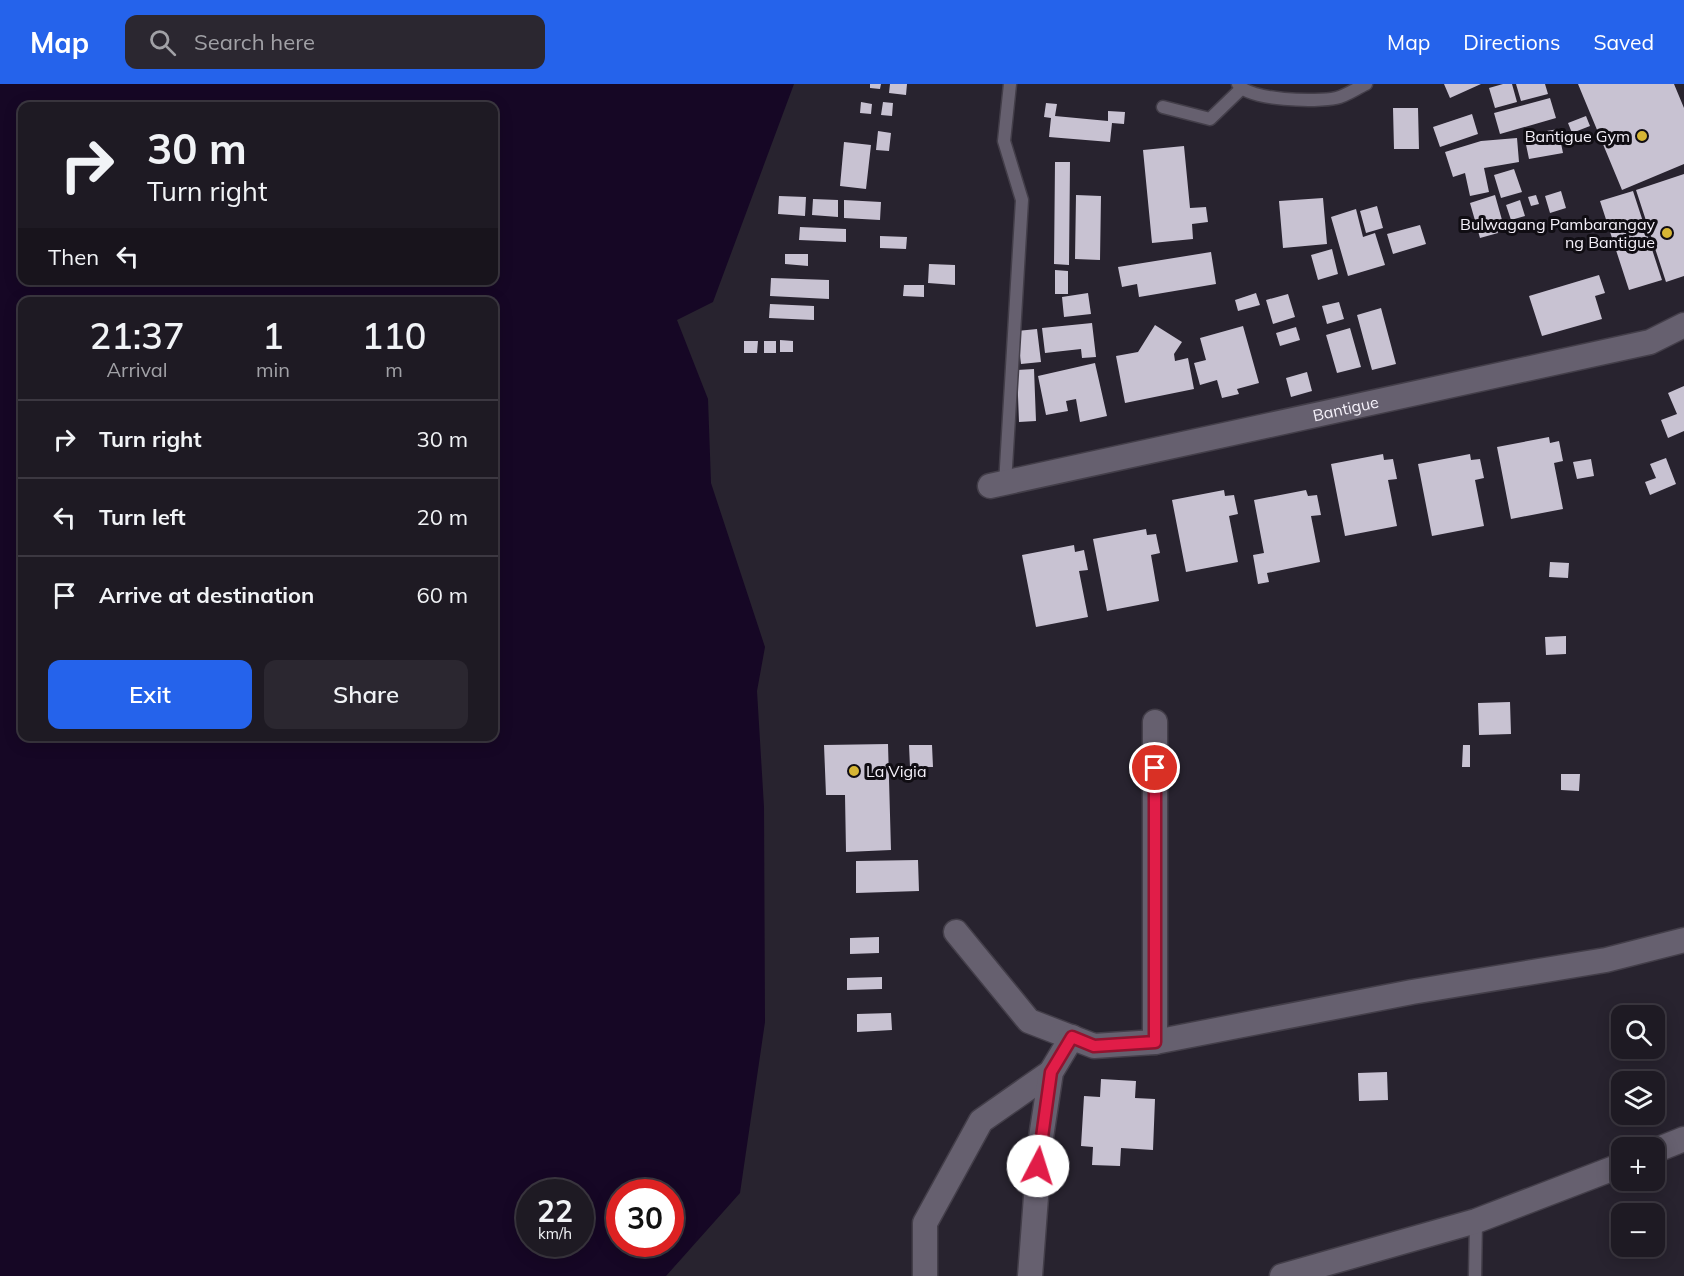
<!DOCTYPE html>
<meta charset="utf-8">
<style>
body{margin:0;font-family:Mulish,sans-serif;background:#2b2730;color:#f1f3f6;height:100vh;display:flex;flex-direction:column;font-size:22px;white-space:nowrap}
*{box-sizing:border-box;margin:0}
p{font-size:20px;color:#a1a1a6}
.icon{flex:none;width:33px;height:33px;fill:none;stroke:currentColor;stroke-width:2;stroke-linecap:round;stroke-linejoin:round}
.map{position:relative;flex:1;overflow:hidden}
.drawer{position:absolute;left:18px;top:213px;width:480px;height:444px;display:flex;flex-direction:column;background:#1e1a23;border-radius:12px;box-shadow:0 3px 15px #0003,0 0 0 2px #3c3841}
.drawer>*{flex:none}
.guide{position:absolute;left:18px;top:18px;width:480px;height:183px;border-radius:12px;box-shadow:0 3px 15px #0003,0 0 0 2px #3c3841;background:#1e1a23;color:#f1f3f6;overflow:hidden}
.fabs{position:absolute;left:1611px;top:921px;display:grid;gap:12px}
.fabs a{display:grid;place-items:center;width:54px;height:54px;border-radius:12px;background:#1e1a23;box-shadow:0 3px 15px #0003,0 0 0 2px #3c3841;font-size:30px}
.speed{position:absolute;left:516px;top:1095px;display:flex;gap:12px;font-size:30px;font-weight:700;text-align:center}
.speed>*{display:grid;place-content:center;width:78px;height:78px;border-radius:50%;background:#1e1a23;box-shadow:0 3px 15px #0003,0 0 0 2px #3c3841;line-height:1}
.speed small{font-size:15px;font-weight:400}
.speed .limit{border:9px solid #d22;background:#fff;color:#111}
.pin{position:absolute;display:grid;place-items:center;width:51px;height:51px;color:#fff;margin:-26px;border:3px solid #fff;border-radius:50%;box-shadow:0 2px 6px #0007}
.me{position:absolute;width:66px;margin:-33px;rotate:5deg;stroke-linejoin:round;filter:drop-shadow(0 0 4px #0008)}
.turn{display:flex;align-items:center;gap:21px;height:126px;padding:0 30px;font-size:27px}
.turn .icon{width:78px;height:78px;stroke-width:2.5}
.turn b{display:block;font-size:42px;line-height:51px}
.then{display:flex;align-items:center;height:57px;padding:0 30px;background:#0003;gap:12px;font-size:22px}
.eta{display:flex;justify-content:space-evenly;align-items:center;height:102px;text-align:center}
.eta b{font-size:36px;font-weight:600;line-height:42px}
.action{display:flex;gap:12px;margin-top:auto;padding:12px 30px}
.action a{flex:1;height:69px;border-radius:12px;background:#2563eb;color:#fff;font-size:24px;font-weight:600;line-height:69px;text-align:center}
.action a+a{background:#2b2730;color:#f1f3f6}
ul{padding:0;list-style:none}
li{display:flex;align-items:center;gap:18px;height:78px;padding:0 30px;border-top:2px solid #3c3841}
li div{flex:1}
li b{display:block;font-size:22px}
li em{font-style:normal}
header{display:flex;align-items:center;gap:36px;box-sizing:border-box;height:84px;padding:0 30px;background:#2563eb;color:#fff}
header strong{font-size:28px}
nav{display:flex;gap:33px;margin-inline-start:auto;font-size:21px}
.search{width:420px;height:54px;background:#2b2730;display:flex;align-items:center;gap:15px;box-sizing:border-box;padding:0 21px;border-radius:12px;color:#a1a1a6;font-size:22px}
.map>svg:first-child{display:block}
</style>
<header>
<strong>Map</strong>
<div class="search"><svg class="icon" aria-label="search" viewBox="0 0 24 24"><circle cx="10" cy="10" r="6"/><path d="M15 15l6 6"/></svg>Search here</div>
<nav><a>Map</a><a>Directions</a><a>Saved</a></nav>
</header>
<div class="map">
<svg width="1684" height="1192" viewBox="0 0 1684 1192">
<rect width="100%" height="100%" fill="#28232f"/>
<path fill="#160725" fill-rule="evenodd" d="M0 0H794L713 218 677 236 708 315 711 399 765 563 757 607 764 723 765 938 740 1109 666 1192H0ZM22 22H494V196H22ZM22 218H494V652H22ZM530 1108H580V1160H530ZM670 1108V1160H620V1108Z"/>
<path fill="#c8c2d2" d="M870 0H881L880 5 870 4Z
M890 0H907L906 11 889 9Z
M1444 0H1481L1450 14Z
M1503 0H1512L1517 18 1495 24 1489 4Z
M1516 0H1545L1548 10 1521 17Z
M1578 0H1674L1684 24V80L1622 106Z
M1550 14 1556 34 1500 50 1494 29Z
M861 18 872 20 871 30 860 29Z
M883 18 893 19 892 32 881 31Z
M1046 19 1057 20 1055 32 1108 37V27L1125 28 1124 40 1112 39 1110 58 1049 53 1051 34 1044 33Z
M1393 24H1418L1419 65H1394Z
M1472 30 1478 50 1440 63 1433 43Z
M1586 32 1590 42 1572 49 1568 39Z
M1558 45 1563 69 1529 75 1524 51Z
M878 47 891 49 889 67 876 66Z
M1517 54 1519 78 1484 84 1489 108 1470 112 1465 89 1453 93 1445 68 1481 57Z
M844 58 871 61 866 105 840 102Z
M1184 62 1190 124 1206 123 1208 138 1192 140 1193 155 1152 159 1143 66Z
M1055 78H1070L1069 181 1054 180Z
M1514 85 1522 108 1501 114 1494 91Z
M1684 90V192L1666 198 1636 106Z
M1561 107 1566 124 1550 129 1545 112Z
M1633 107 1662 196 1629 206 1600 117Z
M1076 111 1101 112 1100 176 1075 175Z
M1495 111 1502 136 1495 138 1498 149 1480 154 1470 119Z
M1536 111 1539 120 1531 122 1528 113Z
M779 112 806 113 805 132 778 130Z
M1323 114 1327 160 1283 164 1279 117Z
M813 115 838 116V133L812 131Z
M844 116 881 118 880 136 844 134Z
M1520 116 1525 132 1511 136 1506 121Z
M1377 122 1383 144 1366 149 1360 127Z
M1356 125 1363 153 1375 149 1385 181 1348 192 1331 133Z
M1420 141 1426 160 1393 170 1387 150Z
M800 143 846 145V158L799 156Z
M880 152 907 153 906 165 880 164Z
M1332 165 1338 190 1318 196 1311 171Z
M1211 168 1216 200 1139 213 1137 200 1122 203 1118 183Z
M785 170H808V182L785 180Z
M929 180 955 181V201L928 199Z
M1055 186 1068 187V210H1055Z
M1599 191 1605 209 1595 212 1602 235 1542 252 1529 212Z
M771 194 829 196V215L770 212Z
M904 201H924V213L903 212Z
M1088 209 1091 230 1064 233 1062 213Z
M1256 209 1260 221 1238 227 1235 216Z
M1288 210 1295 233 1273 240 1266 216Z
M1339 218 1344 235 1327 240 1322 222Z
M770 220 814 222V236L769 234Z
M1381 224 1396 280 1372 286 1357 231Z
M1092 239 1096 273 1082 274 1081 265 1045 269 1042 244Z
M1155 241 1182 258 1174 270 1175 277 1188 274 1194 305 1125 319 1116 272 1138 268Z
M1243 242 1259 299 1237 305 1239 310 1222 314 1217 296 1200 301 1194 279 1206 276 1200 254Z
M1296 243 1300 256 1280 262 1276 249Z
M1350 244 1361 283 1337 289 1326 251Z
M1037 245 1041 278 1021 280 1017 247Z
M780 256 793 257V268H780Z
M744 257H758L757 269H744Z
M764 257H776V269H764Z
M1095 279 1107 332 1080 338 1076 315 1066 317 1068 327 1046 331 1038 292Z
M1034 285 1036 337 1019 338 1017 286Z
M1307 288 1312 307 1291 313 1286 294Z
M1684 302V347L1668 354 1661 336 1677 330 1668 309Z
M1549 353 1550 359 1559 357 1563 377 1554 379 1563 425 1511 435 1497 363Z
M1383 370 1384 376 1393 375 1397 395 1388 396 1397 442 1345 452 1331 380Z
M1470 370 1471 376 1480 375 1484 394 1475 396 1484 442 1432 452 1418 380Z
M1666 374 1676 400 1650 411 1645 398 1656 394 1650 380Z
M1591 375 1594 392 1577 395 1573 378Z
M1224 406 1225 412 1234 411 1238 430 1229 432 1238 478 1186 488 1172 416Z
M1306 406 1308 412 1317 411 1321 431 1311 432 1320 478 1267 489 1269 498 1258 500 1253 471 1264 469 1254 416Z
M1146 445 1147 451 1156 450 1160 469 1151 471 1159 517 1107 527 1093 455Z
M1074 461 1075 468 1084 466 1088 486 1079 487 1088 533 1036 543 1022 471Z
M1550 478 1569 479 1568 494 1549 493Z
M1566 552V570L1546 571 1545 553Z
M1510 618 1511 650 1479 651 1478 619Z
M888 660 891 766 846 768 845 711H826L824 661Z
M909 661H932L933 683H910Z
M1463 661H1470V683H1462Z
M1561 690H1580L1579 707 1561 706Z
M918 776 919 807 856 809V777Z
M879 853V869L850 870V854Z
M882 893V905L847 906V894Z
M891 929 892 946 857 948V930Z
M1387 988 1388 1016 1359 1017 1358 989Z
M1101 995 1136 997 1135 1014 1155 1015 1153 1066 1121 1064 1120 1082 1092 1081 1093 1063 1081 1062 1084 1012 1100 1013Z"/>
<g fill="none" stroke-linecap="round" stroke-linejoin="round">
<defs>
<path id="service" d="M1238 0C1248 17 1318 18 1336 14 1346 12 1357 4 1366 0
M1163 23 1210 35 1241 5
M1005 400 1022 116 1004 57 1010 0
M1475 1192 1476 1137"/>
<g id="minor">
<path id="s1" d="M990 402 1650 258 1684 241"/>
<path d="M1155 638V958"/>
<path d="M956 848 1029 937 1094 962 1155 958 1412 908 1606 876 1684 856"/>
<path d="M1654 1067 1684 1055"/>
<path d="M925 1192V1139L981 1037 1051 988"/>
<path d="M1030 1192 1040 1060 1051 988 1072 953"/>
<path d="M1282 1192 1476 1137 1622 1081"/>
</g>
</defs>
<use href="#service" stroke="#433e49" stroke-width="15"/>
<use href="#minor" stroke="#433e49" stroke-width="27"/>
<use href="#service" stroke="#66606f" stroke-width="12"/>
<use href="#minor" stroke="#66606f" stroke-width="24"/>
</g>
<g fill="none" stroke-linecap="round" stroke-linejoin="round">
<defs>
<path id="route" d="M1038 1082 1051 988 1072 953 1094 962 1155 958V684"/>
</defs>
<use href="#route" stroke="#92132f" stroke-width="15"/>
<use href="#route" stroke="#e11d48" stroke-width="10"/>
</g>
<g fill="#d6b534" stroke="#100d13" stroke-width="2">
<circle cx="1642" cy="52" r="6"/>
<circle cx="1667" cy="149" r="6"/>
<circle cx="854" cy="687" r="6"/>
</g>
<g text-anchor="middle" stroke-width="6" stroke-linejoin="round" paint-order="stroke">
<g font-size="16" fill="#f5f1fa" stroke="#100d13" text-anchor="end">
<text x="1630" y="58">Bantigue Gym</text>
<text x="1655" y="146">Bulwagang Pambarangay<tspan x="1655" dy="18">ng Bantigue</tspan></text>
<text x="866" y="693" text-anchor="start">La Vigia</text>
</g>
<g font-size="16" fill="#f5f1fa" stroke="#100d13">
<text dy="6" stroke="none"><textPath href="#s1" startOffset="364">Bantigue</textPath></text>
</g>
</g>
</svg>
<div class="fabs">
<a><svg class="icon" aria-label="search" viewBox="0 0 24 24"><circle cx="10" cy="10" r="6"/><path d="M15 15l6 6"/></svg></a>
<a><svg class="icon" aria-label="layers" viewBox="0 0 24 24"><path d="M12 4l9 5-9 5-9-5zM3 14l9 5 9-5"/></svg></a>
<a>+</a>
<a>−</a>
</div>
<div class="speed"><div>22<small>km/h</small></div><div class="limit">30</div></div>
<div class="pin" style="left:1155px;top:684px;background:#d93025"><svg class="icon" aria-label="arrive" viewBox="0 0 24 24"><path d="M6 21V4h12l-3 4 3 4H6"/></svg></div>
<svg class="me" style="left:1038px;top:1082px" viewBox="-20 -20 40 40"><circle r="19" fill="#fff"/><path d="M0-13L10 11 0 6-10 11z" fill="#e11d48"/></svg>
<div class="guide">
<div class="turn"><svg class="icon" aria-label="right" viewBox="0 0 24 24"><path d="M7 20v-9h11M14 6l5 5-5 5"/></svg><div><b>30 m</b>Turn right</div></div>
<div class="then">Then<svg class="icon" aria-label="left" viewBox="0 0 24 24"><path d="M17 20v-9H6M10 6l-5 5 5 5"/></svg></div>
</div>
<section class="drawer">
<div class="eta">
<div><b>21:37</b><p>Arrival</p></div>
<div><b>1</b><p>min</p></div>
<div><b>110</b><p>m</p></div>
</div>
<ul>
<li><svg class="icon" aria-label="right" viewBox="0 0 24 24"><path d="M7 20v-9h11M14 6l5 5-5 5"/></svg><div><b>Turn right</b></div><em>30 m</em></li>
<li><svg class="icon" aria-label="left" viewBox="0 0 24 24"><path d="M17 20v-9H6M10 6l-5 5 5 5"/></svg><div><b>Turn left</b></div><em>20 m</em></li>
<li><svg class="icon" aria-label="arrive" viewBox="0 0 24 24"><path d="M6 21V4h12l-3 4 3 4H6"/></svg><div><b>Arrive at destination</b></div><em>60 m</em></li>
</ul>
<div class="action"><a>Exit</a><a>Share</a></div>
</section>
</div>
